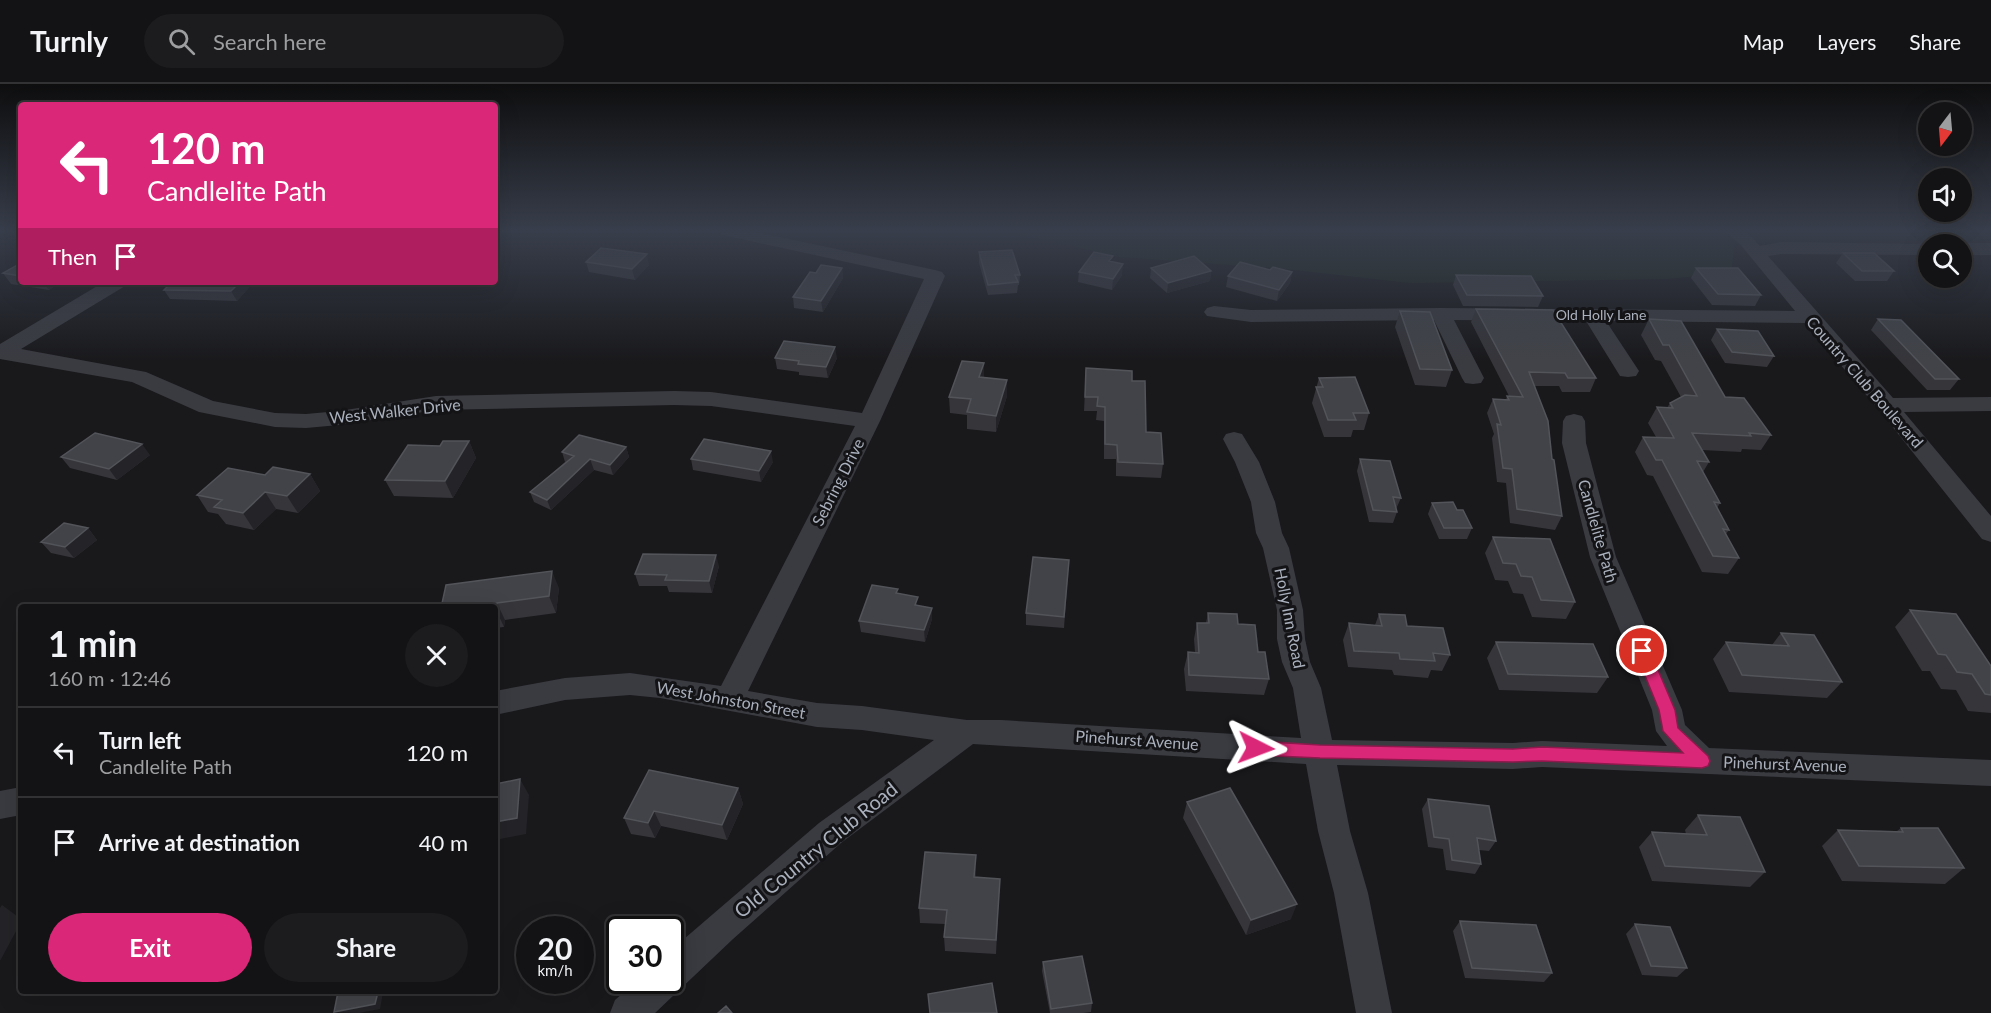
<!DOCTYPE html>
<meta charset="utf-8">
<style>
body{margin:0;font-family:Lato,sans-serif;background:#1c1c1e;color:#f1f3f6;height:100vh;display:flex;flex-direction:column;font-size:22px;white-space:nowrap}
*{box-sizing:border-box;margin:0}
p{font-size:20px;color:#9d9ea0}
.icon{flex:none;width:33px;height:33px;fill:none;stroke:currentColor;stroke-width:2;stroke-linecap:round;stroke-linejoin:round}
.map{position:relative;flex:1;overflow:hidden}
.panel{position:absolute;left:18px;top:520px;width:480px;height:390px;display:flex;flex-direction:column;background:#131315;border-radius:6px;box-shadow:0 6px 24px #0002,0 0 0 2px #323234}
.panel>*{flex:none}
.top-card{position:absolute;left:18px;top:18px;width:480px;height:183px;border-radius:6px;box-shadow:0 6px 24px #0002,0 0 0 2px #323234;background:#db2777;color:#fff;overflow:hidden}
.needle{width:39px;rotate:196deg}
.tools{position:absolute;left:1918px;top:18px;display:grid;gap:12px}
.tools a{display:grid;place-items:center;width:54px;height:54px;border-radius:50%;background:#131315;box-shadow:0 6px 24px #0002,0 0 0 2px #323234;font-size:30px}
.speed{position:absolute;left:516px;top:832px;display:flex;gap:12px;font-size:30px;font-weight:700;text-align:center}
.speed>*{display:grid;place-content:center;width:78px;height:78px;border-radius:50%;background:#131315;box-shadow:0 6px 24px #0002,0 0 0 2px #323234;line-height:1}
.speed small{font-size:15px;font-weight:400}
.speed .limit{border:3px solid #111;border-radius:9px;background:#fff;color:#111}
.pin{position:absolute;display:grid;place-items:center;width:51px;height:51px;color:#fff;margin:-26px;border:3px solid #fff;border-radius:50%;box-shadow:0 2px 6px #0007}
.me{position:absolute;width:66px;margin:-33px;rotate:93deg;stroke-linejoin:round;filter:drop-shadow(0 0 4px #0008)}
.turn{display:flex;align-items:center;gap:21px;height:126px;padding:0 30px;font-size:27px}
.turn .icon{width:78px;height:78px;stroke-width:2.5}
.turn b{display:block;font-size:42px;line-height:51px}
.then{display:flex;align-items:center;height:57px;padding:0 30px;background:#0003;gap:12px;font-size:22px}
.round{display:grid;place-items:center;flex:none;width:63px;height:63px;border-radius:32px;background:#1c1c1e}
.head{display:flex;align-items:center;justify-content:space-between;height:102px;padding:0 30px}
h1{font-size:36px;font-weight:700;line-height:45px}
.action{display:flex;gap:12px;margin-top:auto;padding:12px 30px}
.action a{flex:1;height:69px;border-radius:36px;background:#db2777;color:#fff;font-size:24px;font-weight:700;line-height:69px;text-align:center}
.action a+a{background:#1c1c1e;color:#f1f3f6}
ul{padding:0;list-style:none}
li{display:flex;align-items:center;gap:18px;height:90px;padding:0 30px;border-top:2px solid #323234}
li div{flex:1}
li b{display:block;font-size:22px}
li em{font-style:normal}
header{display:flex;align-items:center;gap:36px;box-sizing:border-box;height:84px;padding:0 30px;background:#131315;border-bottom:2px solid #323234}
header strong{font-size:28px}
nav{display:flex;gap:33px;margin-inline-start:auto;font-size:21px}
.search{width:420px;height:54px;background:#1c1c1e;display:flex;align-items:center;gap:15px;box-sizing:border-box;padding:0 21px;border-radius:33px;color:#9d9ea0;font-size:22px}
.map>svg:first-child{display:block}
</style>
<header>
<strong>Turnly</strong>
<div class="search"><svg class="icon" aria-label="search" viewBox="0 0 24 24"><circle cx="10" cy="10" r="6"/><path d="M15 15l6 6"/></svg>Search here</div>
<nav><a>Map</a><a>Layers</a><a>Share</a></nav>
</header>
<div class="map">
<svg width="1991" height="929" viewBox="0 0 1991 929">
<rect width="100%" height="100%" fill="#19191c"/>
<path fill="#1e271f" d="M1007 147H1989L1991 155 1735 160 1731 189 1667 195 1409 199 1285 185 1119 173Z"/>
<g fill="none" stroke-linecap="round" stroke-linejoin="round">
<path fill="#3a3b41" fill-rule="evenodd" d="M719 147H752L935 186 942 188 945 192 880 337 748 607 817 619 862 622 967 636H1001L1301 654 1293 604 1282 578 1277 555V526L1263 464 1256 449 1251 418 1235 378 1223 355 1226 350 1234 348 1242 350 1259 378 1275 418 1282 449 1289 464 1303 526 1305 555 1310 578 1321 604 1332 656 1513 659 1542 657 1667 662 1656 647 1652 626 1590 473 1562 359 1563 337 1566 332 1574 330 1582 332 1585 337 1586 359 1616 473 1682 626 1685 641 1709 664 1991 676V702L1542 683 1513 685 1337 681 1350 747 1368 809 1392 929H1356L1334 809 1318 747 1306 680 973 660 841 759 733 855 655 929H610L615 916 637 897H670V867L819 739 934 656 862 646 817 643 660 614 630 611 565 616 495 631V607L565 594 630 589 721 602 855 342 711 322 674 321 436 326 339 341 306 344 275 343 199 328 132 298 0 275V260L104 198H128L125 202 21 265 146 288 213 317 275 329 306 330 339 327 436 312 674 307 711 308 862 329 924 195 728 152 722 151Z
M1724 147H1745L1760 162 1781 158 1933 160H1929V171L1781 170 1768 172 1893 314 1991 313V327L1904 328 1991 432V458L1982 455 1879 326 1805 239 1606 237 1639 287 1636 292 1628 293 1620 292 1586 237 1454 236 1484 294 1481 299 1473 300 1465 299 1462 294 1434 236 1251 238 1207 232 1204 228 1207 224 1214 222 1251 226 1441 224 1795 227 1740 160Z
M1962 159H1991V171H1962V160H1958Z
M21 703V731L0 735V707Z"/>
</g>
<path fill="#35353a" d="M979 168 1020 191 1019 201H1018L1017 209 988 211 979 179Z
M1843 169 1894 187 1887 197H1855L1836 179Z
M586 178 649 181 635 196 589 188Z
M1112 178 1122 191 1112 206 1078 198 1079 188Z
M21 179V198H61L49 206 11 200 3 189Z
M842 184 843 194 823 228 794 224 793 213 816 189Z
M1151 184 1211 187 1210 197 1167 209 1150 194Z
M1696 184 1761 211 1755 222 1712 221 1691 194Z
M1270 186 1292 188 1290 199 1277 217 1226 203 1228 192Z
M1456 191 1543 212 1538 223 1463 222 1453 201Z
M172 198H254L237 217 170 215 164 206Z
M1476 225 1596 294 1590 308H1562L1559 302H1535L1552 375 1562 432 1555 446 1510 439 1506 399 1497 398 1492 354 1494 350 1487 329 1493 315 1506 316 1507 312H1509L1471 238Z
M1400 227 1452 286 1446 303 1415 301 1395 243Z
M1649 235 1725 313 1771 351 1761 366 1742 365 1741 368 1702 366 1709 378 1703 388 1720 419 1717 424 1729 446 1726 450 1739 474 1728 490 1702 488 1653 392 1647 391 1635 368 1643 353H1656L1648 339 1657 323 1667 324 1670 319 1681 313 1661 277 1655 276 1641 251Z
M1878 235 1959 295 1950 306H1927L1871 246Z
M1717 245 1774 272 1767 283 1725 279 1711 256Z
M775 274H837L828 294 799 291V288L777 285Z
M984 279V293L1007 296V312L996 348 967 345V331L950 329 949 313Z
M1086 284 1132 297 1146 348 1163 380 1161 394 1116 392V375H1104V337L1096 336 1097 327H1084Z
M1319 294 1369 329 1364 346H1353L1351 353H1324L1312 319Z
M469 357 476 374 453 414 394 412 385 396 440 362Z
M626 363 629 373 613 391 594 386 551 426 534 418 530 408 565 378 562 368Z
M150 371 117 396 70 384 61 373Z
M691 375 773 378 761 398 693 386Z
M1360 375 1401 414 1396 425 1397 428 1393 439 1369 438 1357 387Z
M310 390 320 407 298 429 276 425 254 446 226 440 218 430 208 428 197 411 265 391Z
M1432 419 1457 426 1472 444 1467 455H1439L1428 430Z
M88 444 97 456 74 474 51 469 41 458Z
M1493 453 1575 518 1566 535 1532 533 1523 510 1513 509 1508 497 1495 496 1485 469Z
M1069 476 1064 544 1026 541V529Z
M719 482 712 509 669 508 667 502H639L635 490Z
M559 504 556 529 505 536 504 543 495 544V524H441Z
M899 510 919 522 932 524V535L925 558 861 548 859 537Z
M1910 526 1991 582V629L1968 627 1956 606 1941 605 1930 587H1922L1895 543Z
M1208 529 1238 540 1258 568 1269 595 1264 611 1186 607 1184 585 1188 568H1195L1194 555 1197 539H1206Z
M1379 530 1407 542 1450 571 1442 587 1431 586 1428 594 1394 591 1392 586 1348 583 1343 556 1349 539 1375 541Z
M1781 549 1842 598 1827 614 1729 608 1713 575 1726 558 1772 561Z
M1496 558 1608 593 1597 609 1499 606 1487 574Z
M738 704 743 720 727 756 661 742 655 754 631 750 624 734Z
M1428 715 1496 757 1489 767 1479 766 1481 780 1475 790 1446 786 1443 765 1428 763 1422 725Z
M1187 718 1291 835 1246 851 1183 734Z
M1698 731 1765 788 1750 803 1652 797 1639 763 1652 748 1686 750 1685 746Z
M1901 744 1964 784 1945 800 1842 797 1822 762 1838 746 1897 747Z
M976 786V794L999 810 996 870 945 867 944 853 945 840 920 839 919 824Z
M1460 837 1552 889 1544 898 1465 894 1453 847Z
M1635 840 1687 884 1677 893 1642 891 1626 850Z
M1043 878 1092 919 1091 928 1083 929H1050L1042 887Z"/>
<path fill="#242428" d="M647 170 649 181 635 196 632 185Z
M1123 180 1122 191 1112 206 1113 195Z
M842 184 843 194 823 228 821 217Z
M1211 187 1210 197 1167 209 1168 199Z
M1292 188 1290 199 1277 217 1279 206Z
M43 198H61L49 206Z
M240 198H254L237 217 231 207Z
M835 263 837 274 828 294 826 283Z
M984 279V296L979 293Z
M1007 296V312L996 348V332Z
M469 357 476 374 453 414 445 397Z
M142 360 150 371 117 396 109 385Z
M626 363 629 373 613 391 610 381Z
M771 367 773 378 761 398 759 387Z
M590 375 594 386 551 426 547 416Z
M310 390 320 407 298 429 287 412Z
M265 408 276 425 254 446 243 429Z
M88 444 97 456 74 474 65 463Z
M716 471 719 482 712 509 709 497Z
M552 487 559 504 556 529 549 512Z
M497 519 505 536 504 543 496 526Z
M932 524V535L925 558 924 546Z
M520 695 529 711 526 750 495 756V738Z
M738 704 743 720 727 756 722 741Z
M654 727 661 742 655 754 648 739Z
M976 771V786L975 809 974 793Z
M1297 820 1291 835 1246 851 1251 836Z
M2 821 21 835V838L0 877V824Z
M378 908H383L380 925 359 929 334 928Z"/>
<path fill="#414348" stroke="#52545a" stroke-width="1.5" d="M601 164 647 170 632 185 586 178Z
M1012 166 1020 191H1015L1018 198 988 201 979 168Z
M1094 168 1113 172 1109 177 1123 180 1113 195 1079 188Z
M1843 169H1874L1894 187H1862Z
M1194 172 1211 187 1168 199 1151 184Z
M1240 178 1270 186 1273 183 1292 188 1279 206 1228 192Z
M21 179V192L3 189Z
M821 181 842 184 821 217 793 213 810 188 816 189Z
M1696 184H1738L1761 211 1718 210Z
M1456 191 1531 192 1543 212 1467 211Z
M172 198H240L231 207 164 206Z
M1476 225 1553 226 1596 294H1568L1565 289 1529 288 1548 337 1552 375 1554 376 1562 432 1517 425 1512 385 1503 384 1497 340 1501 341 1493 315 1509 316 1507 312 1523 313Z
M1400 227 1430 228 1452 286 1420 285Z
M1649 235 1681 237 1725 313 1744 314 1771 351 1749 349 1751 352 1692 349 1709 378 1697 377 1720 419 1714 418 1729 446 1723 445 1739 474 1713 472 1662 376H1656L1643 353 1674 354 1657 323 1673 324 1670 319 1685 311 1697 312 1669 261H1663Z
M1878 235 1901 236 1959 295H1935Z
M1717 245 1758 247 1774 272 1732 268Z
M784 257 835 263 826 283 798 280 799 277 775 274Z
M962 277 984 279 979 293 1007 296 996 332 967 328 971 315 949 313Z
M1086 284 1132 287V297H1145L1146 348 1161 349 1163 380 1118 378 1117 361 1105 360V323L1097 322 1098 313H1085Z
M1355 293 1369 329H1353L1356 336H1328L1316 303H1323L1319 294Z
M95 349 142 360 109 385 61 373Z
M579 351 626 363 610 381 590 375 547 416 530 408 574 372 562 368Z
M704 355 771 367 759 387 691 375Z
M443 357H469L445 397 385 396 408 361 440 362Z
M1360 375 1390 377 1401 414 1393 413 1397 428 1373 426Z
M273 383 310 390 287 412 265 408 243 429 214 423 222 416 197 411 228 384 265 391Z
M1453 418 1457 426H1463L1472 444H1444L1432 419Z
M64 439 88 444 65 463 41 458Z
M1493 453 1550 455 1575 518 1541 516 1532 493 1521 492 1516 480 1503 479Z
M643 470 716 471 709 497 665 496 667 491 635 490Z
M1033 473 1069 476 1064 533 1026 529Z
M552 487 549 512 497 519 495 526V524H441L446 501Z
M872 501 898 505 896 509 918 513 915 521 932 524 924 546 859 537Z
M336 520 335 524H311V523Z
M1910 526 1956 530 1991 582V611L1985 610 1972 590 1957 588 1946 571 1938 570Z
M1208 529 1237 530 1238 540 1255 541 1258 568H1265L1269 595 1189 591 1188 568 1199 569 1197 539H1209Z
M1379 530 1405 531 1407 542 1443 544 1450 571 1433 569 1435 577 1400 575 1399 569 1354 567 1349 539 1382 542Z
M1781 549 1814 551 1842 598 1742 591 1726 558 1789 562Z
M1496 558 1593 560 1608 593 1508 590Z
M649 686 738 704 722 741 654 727 648 739 624 734Z
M520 695 517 734 495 738V700Z
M1230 704 1297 820 1251 836 1187 718Z
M1428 715 1489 722 1496 757 1477 754 1481 780 1452 776 1449 755 1434 753Z
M1698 731 1740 733 1765 788 1665 782 1652 748 1707 751Z
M1901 744H1938L1964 784 1859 782 1838 746 1903 748Z
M925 768 976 771 974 793 1000 795 996 856 944 853 947 826 919 824Z
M1460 837 1536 841 1552 889 1472 884Z
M1635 840 1670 843 1687 884 1651 882Z
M1082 872 1092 919 1051 925 1043 878Z
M992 899 997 929H930L928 910Z
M338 908H378L375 920 334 928Z
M726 922 732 929H718Z"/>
<linearGradient id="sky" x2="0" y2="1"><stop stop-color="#0e0e0f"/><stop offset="0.53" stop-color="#383e4b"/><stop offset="1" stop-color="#383e4b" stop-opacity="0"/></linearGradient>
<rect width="1991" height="277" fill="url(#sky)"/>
<path fill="#db2777" stroke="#8e194d" stroke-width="1.5" d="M1642 562 1648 563 1650 567 1675 626 1678 644 1708 672 1710 677 1708 682 1702 684 1542 677 1513 678 1320 674 1256 671 1251 669 1248 664 1251 659 1256 657 1320 661 1513 665 1542 663 1683 669 1663 647 1659 626 1635 567 1637 563Z"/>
<g text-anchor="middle" stroke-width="6" stroke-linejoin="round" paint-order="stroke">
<g font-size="14" fill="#aab1bd" stroke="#141417">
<text x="1601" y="236">Old Holly Lane</text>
</g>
<g font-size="16" fill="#aab1bd" stroke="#141417">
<text transform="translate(1865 298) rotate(49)" y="6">Country Club Boulevard</text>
<text transform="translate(395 327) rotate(-6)" y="6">West Walker Drive</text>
<text transform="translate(838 398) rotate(-63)" y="6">Sebring Drive</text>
<text transform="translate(1598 447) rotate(74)" y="6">Candlelite Path</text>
<text transform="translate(1290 534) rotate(79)" y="6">Holly Inn Road</text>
<text transform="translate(731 616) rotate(10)" y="6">West Johnston Street</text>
<text transform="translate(1137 656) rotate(4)" y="6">Pinehurst Avenue</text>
<text transform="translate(1785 680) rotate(2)" y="6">Pinehurst Avenue</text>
</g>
<g font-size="20" fill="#aab1bd" stroke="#141417">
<text transform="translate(816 766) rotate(-39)" y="7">Old Country Club Road</text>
</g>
</g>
</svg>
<div class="tools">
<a><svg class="needle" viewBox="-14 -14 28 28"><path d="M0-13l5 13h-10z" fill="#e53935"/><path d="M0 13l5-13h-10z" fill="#9d9ea0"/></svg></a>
<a><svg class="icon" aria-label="sound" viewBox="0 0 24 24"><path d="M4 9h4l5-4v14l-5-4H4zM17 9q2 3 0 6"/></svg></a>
<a><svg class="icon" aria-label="search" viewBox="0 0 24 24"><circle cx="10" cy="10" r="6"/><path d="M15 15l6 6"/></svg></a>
</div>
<div class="speed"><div>20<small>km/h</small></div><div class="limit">30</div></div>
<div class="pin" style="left:1642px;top:567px;background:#d93025"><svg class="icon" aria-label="arrive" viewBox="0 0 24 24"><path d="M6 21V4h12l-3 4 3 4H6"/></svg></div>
<svg class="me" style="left:1256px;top:664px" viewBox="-20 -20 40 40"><path d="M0-17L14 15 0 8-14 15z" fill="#db2777" stroke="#fff" stroke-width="4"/></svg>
<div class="top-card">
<div class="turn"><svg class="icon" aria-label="left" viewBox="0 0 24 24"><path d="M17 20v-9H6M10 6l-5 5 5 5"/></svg><div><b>120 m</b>Candlelite Path</div></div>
<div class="then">Then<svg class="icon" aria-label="arrive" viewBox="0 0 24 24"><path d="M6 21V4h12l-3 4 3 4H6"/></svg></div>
</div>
<section class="panel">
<div class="head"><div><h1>1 min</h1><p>160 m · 12:46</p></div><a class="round"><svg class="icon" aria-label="close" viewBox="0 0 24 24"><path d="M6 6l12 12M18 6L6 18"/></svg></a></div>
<ul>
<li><svg class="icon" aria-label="left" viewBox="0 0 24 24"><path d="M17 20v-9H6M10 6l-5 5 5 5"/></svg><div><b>Turn left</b><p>Candlelite Path</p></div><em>120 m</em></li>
<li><svg class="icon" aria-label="arrive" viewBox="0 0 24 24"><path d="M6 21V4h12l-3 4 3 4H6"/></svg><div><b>Arrive at destination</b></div><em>40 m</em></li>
</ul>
<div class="action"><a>Exit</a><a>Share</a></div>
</section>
</div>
